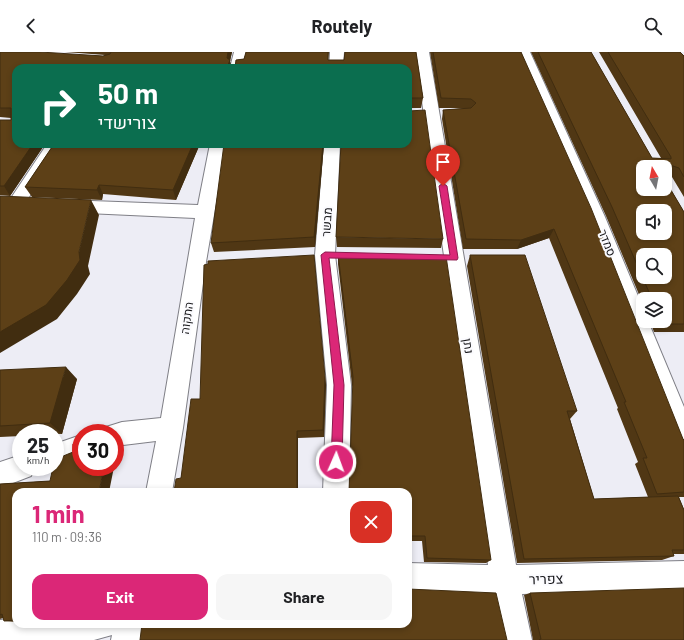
<!DOCTYPE html>
<meta charset="utf-8">
<style>
body{margin:0;font-family:Barlow,Heebo,sans-serif;background:#f6f6f6;color:#202124;height:100vh;display:flex;flex-direction:column;font-size:15px;white-space:nowrap}
*{box-sizing:border-box;margin:0}
p{font-size:13px;color:#757577}
.icon{flex:none;width:22px;height:22px;fill:none;stroke:currentColor;stroke-width:2;stroke-linecap:round;stroke-linejoin:round}
.map{position:relative;flex:1;overflow:hidden}
.sheet{position:absolute;left:12px;top:436px;width:400px;height:140px;display:flex;flex-direction:column;background:#fff;border-radius:12px;box-shadow:0 2px 6px #0003}
.sheet>*{flex:none}
.top-card{position:absolute;left:12px;top:12px;width:400px;height:84px;border-radius:12px;box-shadow:0 2px 6px #0003;background:#0b6e4f;color:#fff;overflow:hidden}
.needle{width:26px;rotate:350deg}
.tools{position:absolute;left:636px;top:108px;display:grid;gap:8px}
.tools a{display:grid;place-items:center;width:36px;height:36px;border-radius:8px;background:#fff;box-shadow:0 2px 6px #0003;font-size:20px}
.speed{position:absolute;left:12px;top:372px;display:flex;gap:8px;font-size:20px;font-weight:700;text-align:center}
.speed>*{display:grid;place-content:center;width:52px;height:52px;border-radius:50%;background:#fff;box-shadow:0 2px 6px #0003;line-height:1}
.speed small{font-size:10px;font-weight:400}
.speed .limit{border:6px solid #d22;background:#fff;color:#111}
.pin{position:absolute;display:grid;place-items:center;width:34px;height:34px;color:#fff;margin:-41px -17px;border-radius:50% 50% 50% 0;rotate:-45deg;box-shadow:0 0 4px #0007}
.pin .icon{rotate:45deg}
.me{position:absolute;width:44px;margin:-22px;rotate:2deg;stroke-linejoin:round;filter:drop-shadow(0 0 3px #0008)}
.turn{display:flex;align-items:center;gap:14px;height:84px;padding:0 20px;font-size:18px}
.turn .icon{width:52px;height:52px;stroke-width:2.5}
.turn b{display:block;font-size:28px;line-height:34px}
.round{display:grid;place-items:center;flex:none;width:42px;height:42px;border-radius:12px;background:#f6f6f6}
.overview{display:flex;align-items:center;justify-content:space-between;height:68px;padding:0 20px}
h1{font-size:24px;font-weight:700;line-height:30px;color:#db2777}
.action{display:flex;gap:8px;margin-top:auto;padding:8px 20px}
.action a{flex:1;height:46px;border-radius:12px;background:#db2777;color:#fff;font-size:16px;font-weight:700;line-height:46px;text-align:center}
.action a+a{background:#f6f6f6;color:#202124}
header{display:flex;justify-content:space-between;align-items:center;height:52px;padding:0 20px;background:#fff;font-size:18px;font-weight:700}
.map>svg:first-child{display:block}
</style>
<header><svg class="icon" aria-label="back" viewBox="0 0 24 24"><path d="M15 5l-7 7 7 7"/></svg>Routely<svg class="icon" aria-label="search" viewBox="0 0 24 24"><circle cx="10" cy="10" r="6"/><path d="M15 15l6 6"/></svg></header>
<div class="map">
<svg width="684" height="588" viewBox="0 0 684 588">
<rect width="100%" height="100%" fill="#ededf5"/>
<g fill="none" stroke-linecap="round" stroke-linejoin="round">
<defs>
<path id="minor" d="M234 0H248L244 16H230Z
M330 0H344L343 16H329Z
M415 0H429L516 513 684 509V537L522 542 532 588H502L492 542 408 539V511L488 513Z
M516 0H530L605 165 643 256V269H648L684 355V397L675 393 672 385 587 165Z
M47 92H63L22 156 16 158 10 156 7 152Z
M210 92H226L206 210 183 376 172 440H146L156 389 115 394V381H104L106 375 122 370 161 366 195 166 65 160 59 158 56 154 59 150 65 148 198 153Z
M324 92H340L335 203 351 333 349 440H323L327 333 315 203Z
M81 383V407L55 416 52 415H55V392Z
M21 403V415H35L31 424 0 436V410Z
M16 566V572H144L141 588H111L112 583 94 588H0V568Z"/>
</defs>
<use href="#minor" stroke="#7f7f86" stroke-width="2"/>
<use href="#minor" fill="#fff" fill-rule="evenodd"/>
</g>
<path fill="#503714" d="M0 0 103 4 105 3 65 0H232L230 9 16 16V92H45L10 144 0 143V68H11V66L0 65Z
M246 0H329L328 8H344L345 0H416L423 46 421 56H408V16H235L236 8 244 7Z
M430 0H521L683 387 684 388V445H679L684 458V502H674V504L662 508 517 511 467 214 470 203 577 359 570 367 594 447 648 445 635 412 638 410 617 357 618 356 549 186 517 197H463L442 67 443 58 465 56H439Z
M531 0H591L652 106H661L599 0H680L684 4V145L672 125H670V126L667 131 684 160V280H654L650 269H665V247H643V252L606 164Z
M54 92H200L176 148 103 142 102 148 32 145 25 135Z
M324 92 315 195 214 200 211 191Z
M336 185 443 187 441 196 337 195Z
M338 202 491 508 486 511 424 510 422 489H408V440L352 333 338 212Z
M0 318 77 327 62 382 21 381V384L0 385Z
M325 325 326 333 324 385 298 386V440H174L181 426 200 347Z
M114 415 16 440V570L4 569 3 566 0 567V432L50 429Z
M530 541 684 588H533L524 543Z"/>
<path fill="#412d10" d="M228 0H232L230 9 232 16H227V6Z
M33 92H45L10 144 4 134Z
M193 92H200L176 148 173 138Z
M323 92H324L315 195 314 185Z
M99 133 103 142 102 148 97 138Z
M91 148 99 163 88 214 90 222 77 242 57 267 0 301V280L79 200Z
M554 177 549 186 517 197 521 188Z
M66 315 77 327 62 382 50 371Z
M325 325 326 333 324 385 323 378Z
M297 379 298 386V440H297Z
M115 397 117 398 115 408Z
M104 415H114L109 440H99Z"/>
<path fill="#5d4017" stroke="#412d10" fill-rule="evenodd" d="M0 0H40L103 4 110 2 111 0H228L227 6 230 8 227 16H16V92H33L4 134H0V68H11V56H0Z
M246 0H328V8H344L345 0H416L423 46H408V48V16H235L236 8 244 7Z
M433 0H521L591 156 683 387 684 388V440L657 442 643 406H647L624 350H626L554 177 521 188 466 187 443 58 471 56 476 51 471 47 441 46Z
M538 0H591L652 106 671 107V105L608 0H680L684 4V125L679 116 670 113V126H665V128V115H643V137H665V128L684 160V272H662L661 269H665V247H652L612 155ZM643 159H665V181H643ZM643 203H665V225H643Z
M408 58 409 59 425 58 443 187 336 185 341 92H408Z
M54 92H193L173 138 99 133 97 138 25 135Z
M224 92H323L314 185 211 191Z
M0 144 91 148 79 200 80 208 67 228 46 253 0 280Z
M338 202 446 204 491 508 427 506 425 484H408V440H349L353 325Z
M314 203 325 325 323 378 297 379V440H174L176 427 181 426 191 347H200L204 213 208 212V209Z
M470 203H525L577 359H567L594 447 678 444 684 458V498H672L674 504 524 507Z
M66 315 50 371 0 374V318Z
M73 392H81V415H104L99 440H16V568L4 569 2 562 0 563V432L50 429 53 415H55L56 407 73 400Z
M684 536V588H539L541 587 530 541Z
M408 537 496 541 507 588H140L142 572H408Z"/>
<path fill="#db2777" stroke="#8e194d" d="M443 131 447 134 458 206 457 208 329 206 344 333 342 410 340 413 336 415 333 413 331 410 334 333 321 203 325 200 450 203 439 134Z"/>
<g text-anchor="middle" stroke-width="4" stroke-linejoin="round" paint-order="stroke">
<g font-size="12" fill="#161619" stroke="#fbfbfe">
<text transform="translate(327 170) rotate(-86)" y="4">מבשר</text>
<text transform="translate(607 191) rotate(68)" y="4">סמדר</text>
<text transform="translate(187 266) rotate(-82)" y="4">התקוה</text>
<text transform="translate(468 294) rotate(81)" y="4">נתן</text>
</g>
<g font-size="14" fill="#161619" stroke="#fbfbfe">
<text transform="translate(546 527) rotate(-2)" y="5">צפריר</text>
</g>
</g>
</svg>
<div class="tools">
<a><svg class="needle" viewBox="-14 -14 28 28"><path d="M0-13l5 13h-10z" fill="#e53935"/><path d="M0 13l5-13h-10z" fill="#757577"/></svg></a>
<a><svg class="icon" aria-label="sound" viewBox="0 0 24 24"><path d="M4 9h4l5-4v14l-5-4H4zM17 9q2 3 0 6"/></svg></a>
<a><svg class="icon" aria-label="search" viewBox="0 0 24 24"><circle cx="10" cy="10" r="6"/><path d="M15 15l6 6"/></svg></a>
<a><svg class="icon" aria-label="layers" viewBox="0 0 24 24"><path d="M12 4l9 5-9 5-9-5zM3 14l9 5 9-5"/></svg></a>
</div>
<div class="speed"><div>25<small>km/h</small></div><div class="limit">30</div></div>
<div class="pin" style="left:443px;top:134px;background:#d93025"><svg class="icon" aria-label="arrive" viewBox="0 0 24 24"><path d="M6 21V4h12l-3 4 3 4H6"/></svg></div>
<svg class="me" style="left:336px;top:410px" viewBox="-20 -20 40 40"><circle r="17" fill="#db2777" stroke="#fff" stroke-width="3"/><path d="M0-11L8 9 0 5-8 9z" fill="#fff"/></svg>
<div class="top-card">
<div class="turn"><svg class="icon" aria-label="right" viewBox="0 0 24 24"><path d="M7 20v-9h11M14 6l5 5-5 5"/></svg><div><b>50 m</b>צורישדי</div></div>
</div>
<section class="sheet">
<div class="overview"><div><h1>1 min</h1><p>110 m · 09:36</p></div><a class="round" style="background:#d93025;color:#fff"><svg class="icon" aria-label="close" viewBox="0 0 24 24"><path d="M6 6l12 12M18 6L6 18"/></svg></a></div>
<div class="action"><a>Exit</a><a>Share</a></div>
</section>
</div>
